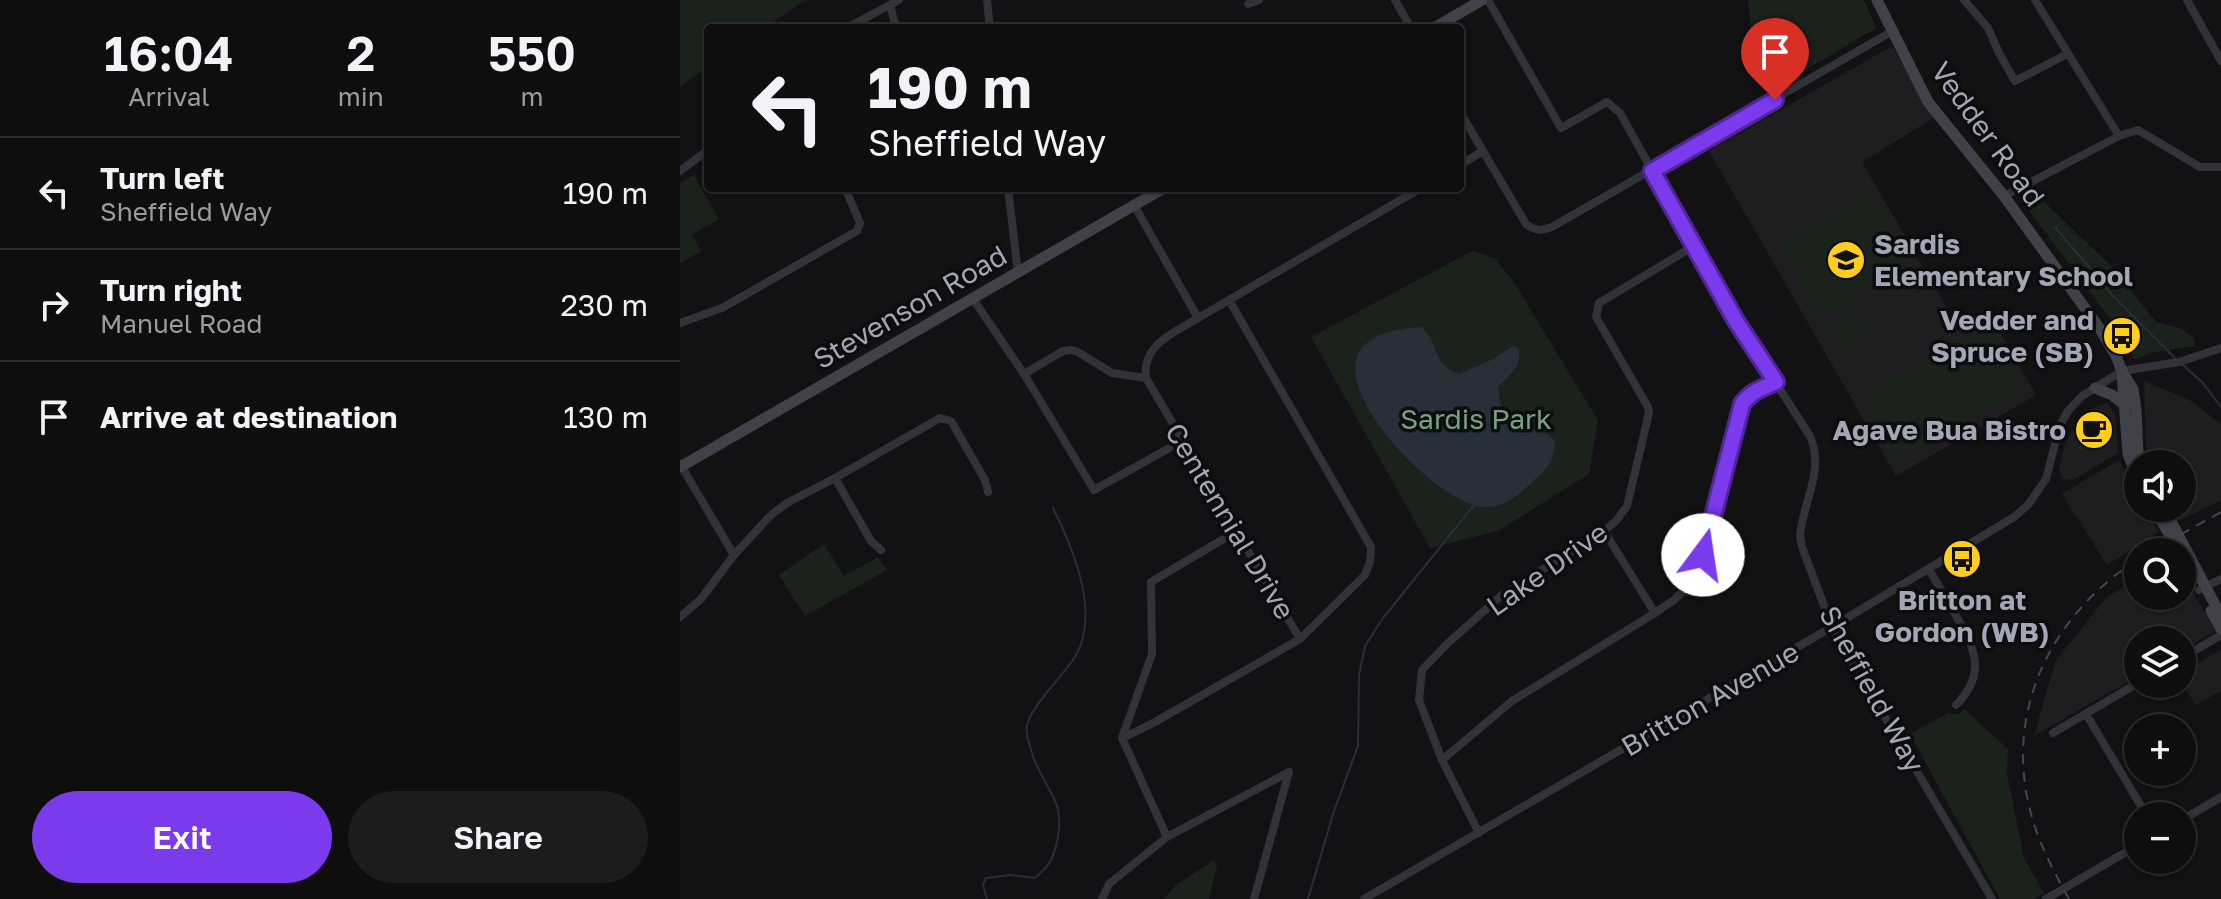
<!DOCTYPE html>
<meta charset="utf-8">
<style>
body{margin:0;font-family:"Golos Text",sans-serif;background:#1c1c1d;color:#f1f3f6;height:100vh;display:flex;flex-direction:column;font-size:30px;white-space:nowrap}
*{box-sizing:border-box;margin:0}
p{font-size:26px;color:#9b9c9e}
.icon{flex:none;width:44px;height:44px;fill:none;stroke:currentColor;stroke-width:2;stroke-linecap:round;stroke-linejoin:round}
.map{position:relative;flex:1;overflow:hidden}
.drawer{display:flex;flex-direction:column;background:#0e0e0f;width:680px}
.drawer>*{flex:none}
.hud{position:absolute;left:24px;top:24px;width:760px;height:168px;border-radius:8px;box-shadow:0 2px 6px #0004,0 0 0 2px #2e2e2f;background:#0e0e0f;color:#f1f3f6;overflow:hidden}
.tools{position:absolute;left:1444px;top:450px;display:grid;gap:16px}
.tools a{display:grid;place-items:center;width:72px;height:72px;border-radius:50%;background:#0e0e0f;box-shadow:0 2px 6px #0004,0 0 0 2px #2e2e2f;font-size:40px}
.pin{position:absolute;display:grid;place-items:center;width:68px;height:68px;color:#fff;margin:-82px -34px;border-radius:50% 50% 50% 0;rotate:-45deg;box-shadow:0 0 8px #0007}
.pin .icon{rotate:45deg}
.me{position:absolute;width:88px;margin:-44px;rotate:14deg;stroke-linejoin:round;filter:drop-shadow(0 0 6px #0008)}
.turn{display:flex;align-items:center;gap:28px;height:168px;padding:0 32px;font-size:36px}
.turn .icon{width:104px;height:104px;stroke-width:2.5}
.turn b{display:block;font-size:56px;line-height:68px}
.eta{display:flex;justify-content:space-evenly;align-items:center;height:136px;text-align:center}
.eta b{font-size:48px;font-weight:600;line-height:56px}
.button{display:flex;gap:16px;margin-top:auto;padding:16px 32px}
.button a{flex:1;height:92px;border-radius:48px;background:#7c3aed;color:#fff;font-size:32px;font-weight:600;line-height:92px;text-align:center}
.button a+a{background:#1c1c1d;color:#f1f3f6}
ul{padding:0;list-style:none}
li{display:flex;align-items:center;gap:24px;height:112px;padding:0 32px;border-top:2px solid #2e2e2f}
li div{flex:1}
li b{display:block;font-size:30px}
li em{font-style:normal}
main{display:flex;flex:1;min-height:0}
.map>svg:first-child{display:block}
</style>
<main>
<section class="drawer">
<div class="eta">
<div><b>16:04</b><p>Arrival</p></div>
<div><b>2</b><p>min</p></div>
<div><b>550</b><p>m</p></div>
</div>
<ul>
<li><svg class="icon" aria-label="left" viewBox="0 0 24 24"><path d="M17 20v-9H6M10 6l-5 5 5 5"/></svg><div><b>Turn left</b><p>Sheffield Way</p></div><em>190 m</em></li>
<li><svg class="icon" aria-label="right" viewBox="0 0 24 24"><path d="M7 20v-9h11M14 6l5 5-5 5"/></svg><div><b>Turn right</b><p>Manuel Road</p></div><em>230 m</em></li>
<li><svg class="icon" aria-label="arrive" viewBox="0 0 24 24"><path d="M6 21V4h12l-3 4 3 4H6"/></svg><div><b>Arrive at destination</b></div><em>130 m</em></li>
</ul>
<div class="button"><a>Exit</a><a>Share</a></div>
</section>
<div class="map">
<svg width="1541" height="899" viewBox="0 0 1541 899">
<rect width="100%" height="100%" fill="#121214"/>
<path fill="#1e1e21" d="M1212 46 1254 118 1182 162 1280 330 1310 314 1356 395 1216 476 1029 151Z
M1464 381 1511 401 1541 424V500L1499 521 1493 508H1502V464H1473L1466 450Z
M1427 403 1435 414 1438 453 1393 480 1383 479 1379 470 1385 443 1406 411Z
M1439 460 1458 494V508H1466L1479 532 1427 565 1382 494Z
M1502 573 1535 631 1502 651V640H1458V676L1354 736 1375 662 1425 599 1458 577V596H1502Z
M1541 650V691L1516 705 1502 684V671Z"/>
<path fill="#1a221b" d="M0 0H126L84 28H28V67L0 87Z
M1068 0H1184L1196 28 1097 87 1072 42Z
M14 175 39 219 12 235 21 251 0 264V183Z
M1351 189 1432 267 1476 322 1500 328 1514 338 1515 346 1469 353 1459 359 1453 358 1446 340 1338 196Z
M1192 191 1234 262 1139 317 1097 246Z
M792 251 815 258 833 281 918 420 909 474 818 531 750 548 631 337Z
M1172 309 1189 338 1163 353 1147 324Z
M1306 325 1343 390 1218 460 1181 395Z
M144 544 164 576 198 557 207 570 125 616 99 575Z
M1284 709 1328 749 1327 774 1344 858 1364 893 1354 899H1320L1230 734 1268 713 1279 714Z
M534 860 537 867 529 899H484L496 885Z"/>
<path fill="#272f38" d="M741 327C759 341 751 365 779 374L813 359 833 346 839 349C842 367 829 375 818 387 819 397 821 409 827 416 840 433 875 427 875 445 875 463 861 474 849 485 837 496 824 507 807 507 762 509 651 395 680 351 692 332 720 329 741 327Z"/>
<g fill="none" stroke-linecap="round" stroke-linejoin="round">
<path stroke="#272f38" stroke-width="2" d="M1375 227 1434 297 1495 358
M1503 365 1522 382 1541 407
M307 899 303 885 306 878 330 875 355 878C360 873 368 867 371 860 378 845 382 821 377 806 370 786 356 770 351 750 349 742 345 733 347 725 353 704 380 679 393 660 422 617 394 550 373 508
M628 899 654 811 678 746 679 675 685 646 703 618 794 505"/>
<path stroke="#323339" stroke-width="8" d="M307 0 310 28
M715 0 731 28
M808 0 881 128 927 102 940 113 1056 321 1130 436C1145 471 1123 501 1120 536L1122 547 1152 627 1312 899
M1284 0 1308 28 1319 53 1335 81 1387 54
M1355 0 1439 136
M1507 0 1541 61
M568 4 579 0
M210 5 216 28
M167 28 219 0
M780 112 846 224C855 231 861 231 872 227L1211 32
M780 165 803 151
M0 171 28 150
M328 188 338 273
M1324 196 1439 136 1458 130 1520 167H1541
M454 205 518 318 741 188
M293 299 344 374 414 490 502 441
M518 318C495 332 461 345 466 378L620 639 685 575 690 562 691 547 549 300
M0 323 42 308 177 231 180 223 165 188
M344 374 383 351 391 350 398 352 432 373 466 378
M0 464 54 555
M155 478 191 541 201 550
M924 531 975 613
M1249 570C1258 584 1266 599 1275 614 1294 647 1308 673 1276 705
M1519 590 1541 579
M0 617 21 599 54 555 91 515 107 503 155 478 260 418 271 421 305 480 308 492
M1502 658 1541 635
M1406 714 1467 816
M1373 733 1458 683
M443 738 475 722 620 639
M762 760 832 701 975 613 994 600 1010 585 1023 555 1062 404C1071 391 1083 388 1096 382
M1502 820 1541 797
M799 833 762 760 739 700 742 670 768 643 822 595 924 531 936 521 947 506 969 413 968 407 916 317 919 303 1014 246
M487 837 442 738 472 654 471 582 557 531
M422 899 429 884 487 837 609 772 574 899
M684 899 1152 627 1334 517 1348 505 1366 479 1380 425 1388 411 1402 396 1442 371 1499 362 1541 348
M1366 899 1458 845"/>
<path stroke="#404149" stroke-width="11" d="M1197 0 1248 102 1324 196 1420 329 1436 356 1442 371 1453 389 1456 409 1458 453 1462 464
M754 28 802 0
M1442 374 1448 454 1458 479
M1415 388 1432 395 1444 404
M0 467 484 188
M1474 508 1496 546
M1484 508 1541 616
M1531 611 1541 629"/>
<path stroke="#45464e" stroke-width="2" stroke-dasharray="10 8" stroke-linecap="butt" d="M1469 552 1541 512
M1389 899C1373 870 1358 842 1350 810 1324 708 1373 614 1458 559"/>
</g>
<g fill="none" stroke-linecap="round" stroke-linejoin="round">
<defs>
<path id="route" d="M1023 555 1062 404C1071 391 1083 388 1096 382L1056 321 972 171 1095 100"/>
</defs>
<use href="#route" stroke="#51269a" stroke-width="20"/>
<use href="#route" stroke="#7c3aed" stroke-width="14"/>
</g>
<defs>
<symbol id="school-disc" viewBox="-11 -11 22 22"><circle r="9.5" fill="#ffcd1e" stroke="#0d0d0f"/><path d="M0-5L7-2L0 1L-7-2ZM-4 1L0 2.5L4 1V4Q0 6-4 4Z" fill="#111"/></symbol>
<symbol id="bus-disc" viewBox="-11 -11 22 22"><circle r="9.5" fill="#ffcd1e" stroke="#0d0d0f"/><path d="M-5-6H5V4H4V6H2V4H-2V6H-4V4H-5ZM-3.5-4V0h7V-4ZM-3.5 1.2v1.5H-2V1.2ZM2 1.2v1.5H3.5V1.2Z" fill="#111"/></symbol>
<symbol id="cafe-disc" viewBox="-11 -11 22 22"><circle r="9.5" fill="#ffcd1e" stroke="#0d0d0f"/><path d="M-5.5-4.5H6V0H3Q3 3.5 0 3.5H-2.5Q-5.5 3.5-5.5 0ZM3-3.2v2h1.7v-2ZM-6 4.5H4V6H-6Z" fill="#111"/></symbol>
</defs>
<g fill-rule="evenodd">
<use href="#school-disc" x="1144" y="238" width="44" height="44"/>
<use href="#bus-disc" x="1420" y="314" width="44" height="44"/>
<use href="#cafe-disc" x="1392" y="408" width="44" height="44"/>
<use href="#bus-disc" x="1260" y="537" width="44" height="44"/>
</g>
<g text-anchor="middle" stroke-width="7" stroke-linejoin="round" paint-order="stroke">
<g font-size="28" fill="#a2a6b5" stroke="#0d0d0f">
<text transform="translate(1308 134) rotate(54)" y="10">Vedder Road</text>
<text transform="translate(230 307) rotate(-30)" y="10">Stevenson Road</text>
<text transform="translate(550 521) rotate(59)" y="10">Centennial Drive</text>
<text transform="translate(867 569) rotate(-35)" y="10">Lake Drive</text>
<text transform="translate(1192 689) rotate(61)" y="10">Sheffield Way</text>
<text transform="translate(1030 699) rotate(-30)" y="10">Britton Avenue</text>
</g>
<g font-size="28" font-weight="bold" fill="#a2a6b5" stroke="#0d0d0f" text-anchor="end">
<text x="1194" y="254" text-anchor="start">Sardis<tspan x="1194" dy="32">Elementary School</tspan></text>
<text x="1414" y="330">Vedder and<tspan x="1414" dy="32">Spruce (SB)</tspan></text>
<text x="1386" y="440">Agave Bua Bistro</text>
<text x="1282" y="610" text-anchor="middle">Britton at<tspan x="1282" dy="32">Gordon (WB)</tspan></text>
</g>
<g font-size="28" fill="#77a27f" stroke="#0d0d0f">
<text x="796" y="429">Sardis Park</text>
</g>
</g>
</svg>
<div class="tools">
<a><svg class="icon" aria-label="sound" viewBox="0 0 24 24"><path d="M4 9h4l5-4v14l-5-4H4zM17 9q2 3 0 6"/></svg></a>
<a><svg class="icon" aria-label="search" viewBox="0 0 24 24"><circle cx="10" cy="10" r="6"/><path d="M15 15l6 6"/></svg></a>
<a><svg class="icon" aria-label="layers" viewBox="0 0 24 24"><path d="M12 4l9 5-9 5-9-5zM3 14l9 5 9-5"/></svg></a>
<a>+</a>
<a>−</a>
</div>
<div class="pin" style="left:1095px;top:100px;background:#d93025"><svg class="icon" aria-label="arrive" viewBox="0 0 24 24"><path d="M6 21V4h12l-3 4 3 4H6"/></svg></div>
<svg class="me" style="left:1023px;top:555px" viewBox="-20 -20 40 40"><circle r="19" fill="#fff"/><path d="M0-13L10 11 0 6-10 11z" fill="#7c3aed"/></svg>
<div class="hud">
<div class="turn"><svg class="icon" aria-label="left" viewBox="0 0 24 24"><path d="M17 20v-9H6M10 6l-5 5 5 5"/></svg><div><b>190 m</b>Sheffield Way</div></div>
</div>
</div>
</main>
